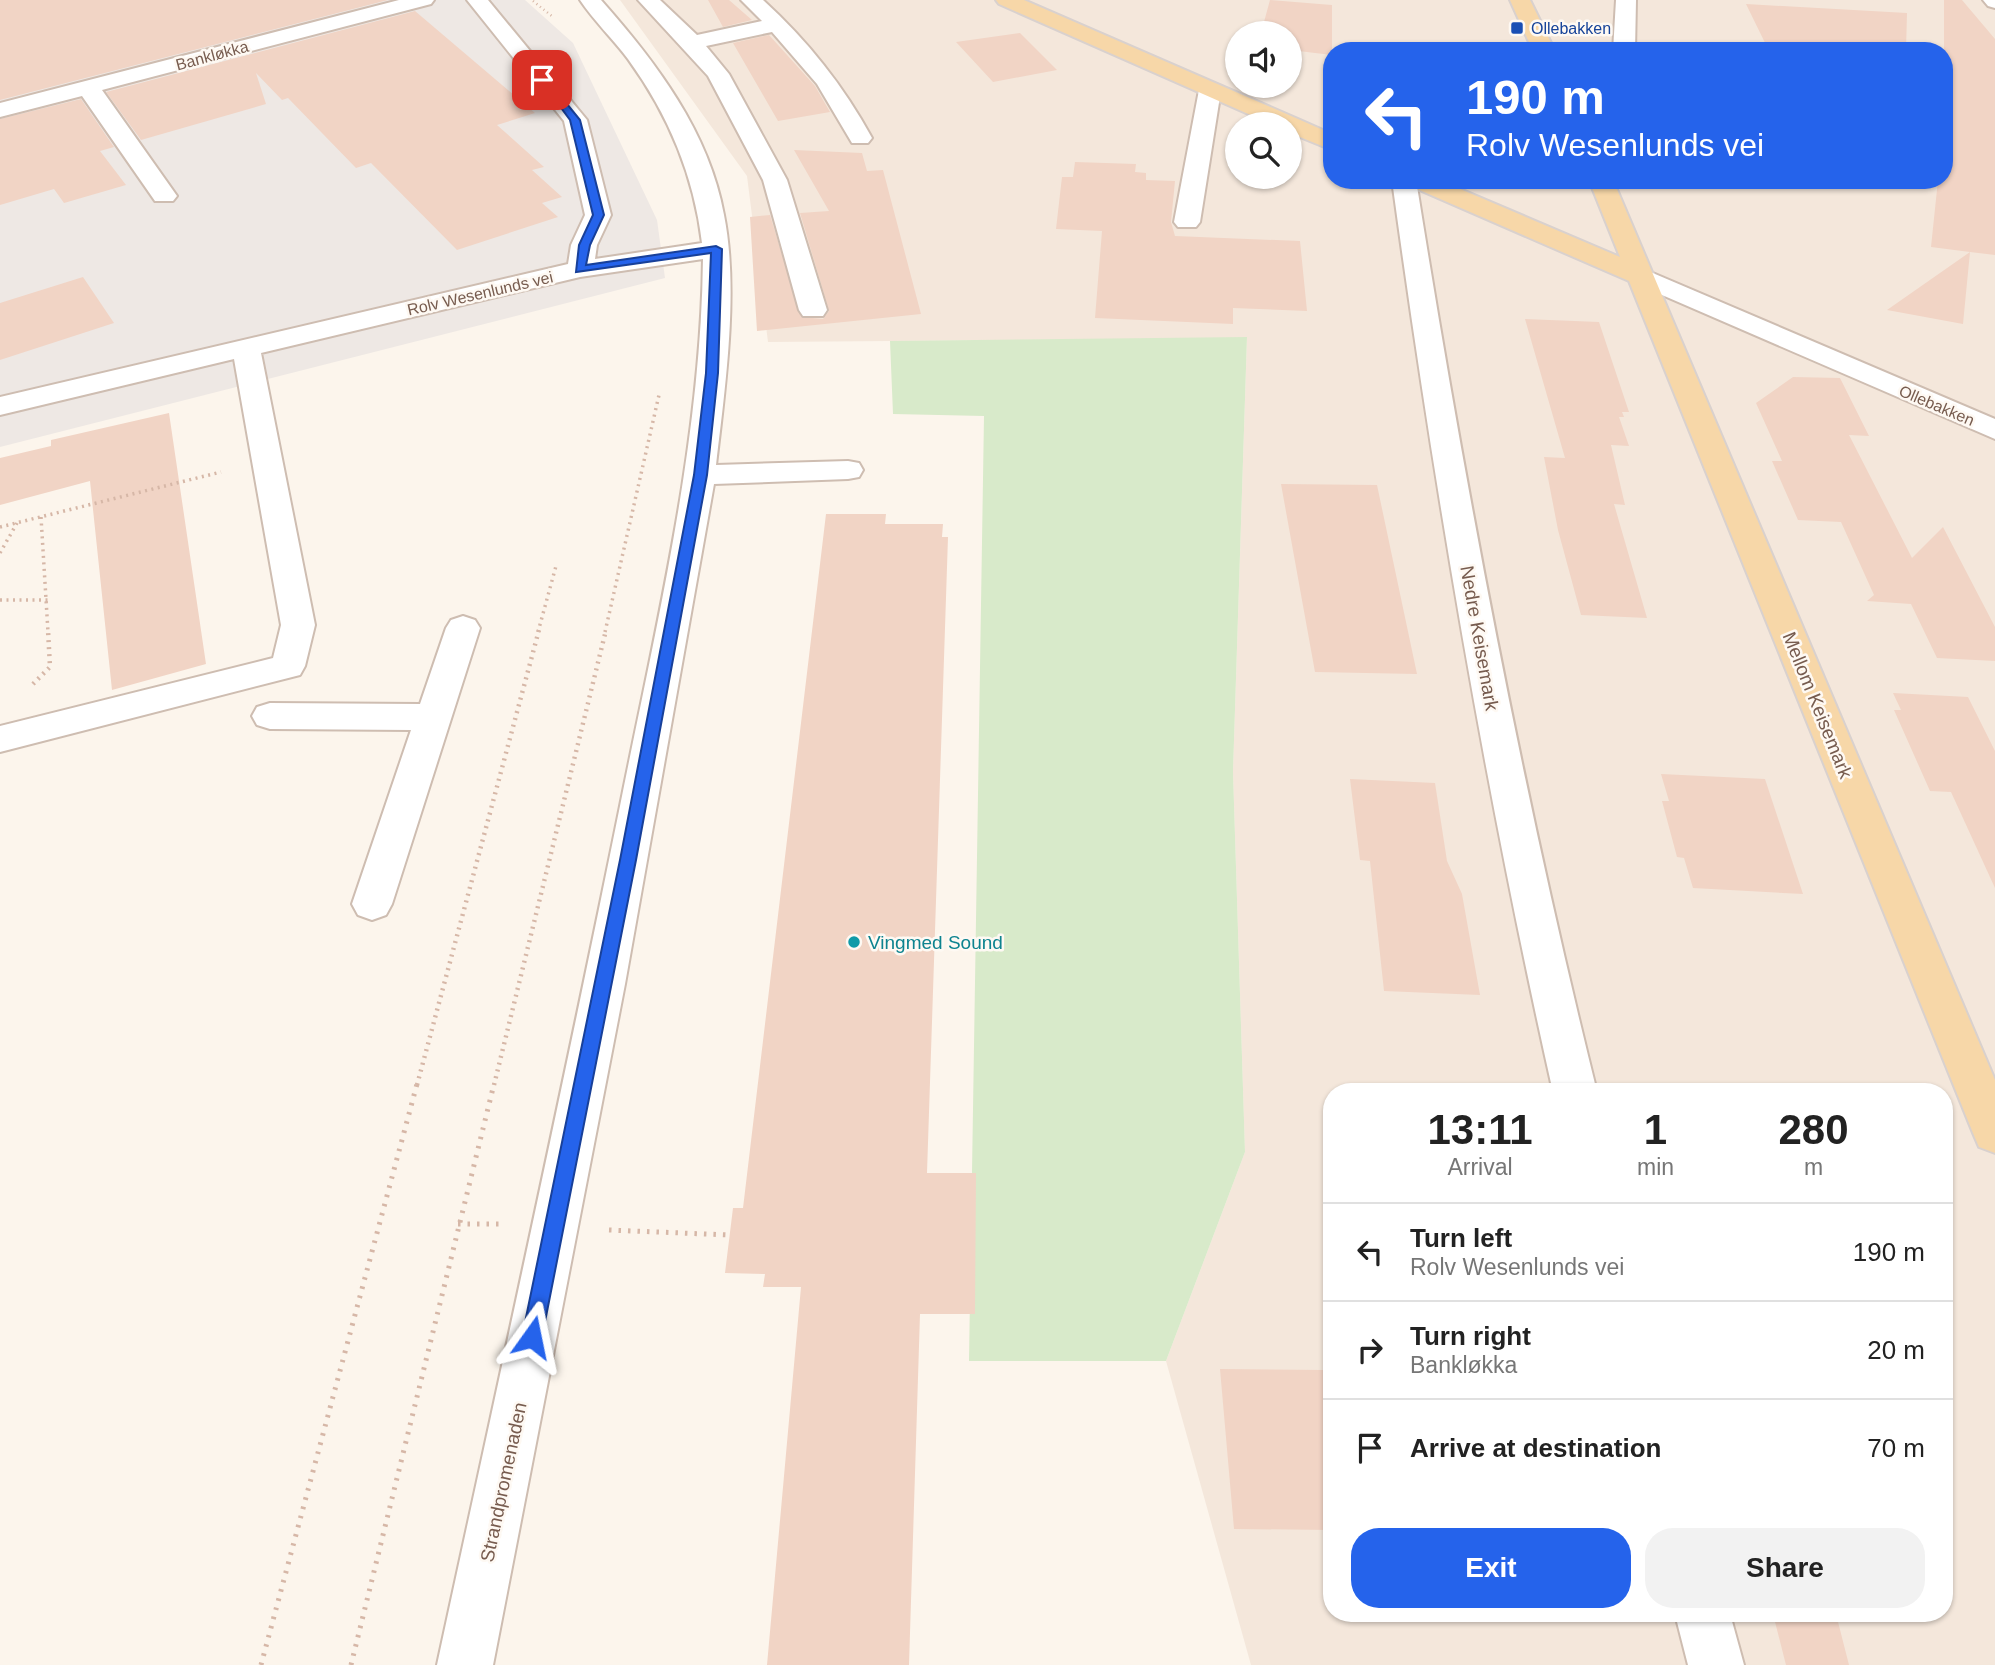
<!DOCTYPE html>
<meta charset="utf-8">
<style>
body{margin:0;font-family:Arial,sans-serif;background:#f2f2f2;color:#222;height:100vh;display:flex;flex-direction:column;font-size:26px;white-space:nowrap}
*{box-sizing:border-box;margin:0}
p{font-size:23px;color:#767676}
.icon{flex:none;width:38px;height:38px;fill:none;stroke:currentColor;stroke-width:2;stroke-linecap:round;stroke-linejoin:round}
.map{position:relative;flex:1;overflow:hidden}
.drawer{position:absolute;left:1323px;top:1083px;width:630px;height:539px;display:flex;flex-direction:column;background:#fff;border-radius:28px;box-shadow:0 2px 5px #0004}
.drawer>*{flex:none}
.guide{position:absolute;left:1323px;top:42px;width:630px;height:147px;border-radius:28px;box-shadow:0 2px 5px #0004;background:#2563eb;color:#fff;overflow:hidden}
.buttons{position:absolute;left:1225px;top:21px;display:grid;gap:14px}
.buttons a{display:grid;place-items:center;width:77px;height:77px;border-radius:50%;background:#fff;box-shadow:0 2px 5px #0004;font-size:35px}
.pin{position:absolute;display:grid;place-items:center;width:60px;height:60px;color:#fff;margin:-30px;border-radius:14px;box-shadow:0 4px 10px #0006}
.me{position:absolute;width:77px;margin:-38px;rotate:12deg;stroke-linejoin:round;filter:drop-shadow(0 0 5px #0008)}
.turn{display:flex;align-items:center;gap:24px;height:147px;padding:0 28px;font-size:32px}
.turn .icon{width:91px;height:91px;stroke-width:2.5}
.turn b{display:block;font-size:49px;line-height:60px}
.eta{display:flex;justify-content:space-evenly;align-items:center;height:119px;text-align:center}
.eta b{font-size:42px;font-weight:700;line-height:49px}
.button{display:flex;gap:14px;margin-top:auto;padding:14px 28px}
.button a{flex:1;height:80px;border-radius:28px;background:#2563eb;color:#fff;font-size:28px;font-weight:700;line-height:80px;text-align:center}
.button a+a{background:#f2f2f2;color:#222}
ul{padding:0;list-style:none}
li{display:flex;align-items:center;gap:21px;height:98px;padding:0 28px;border-top:2px solid #e0e0e0}
li div{flex:1}
li b{display:block;font-size:26px}
li em{font-style:normal}
.map>svg:first-child{display:block}
</style>
<div class="map">
<svg width="1995" height="1665" viewBox="0 0 1995 1665">
<rect width="100%" height="100%" fill="#fcf5ec"/>
<path fill="#f4e7db" fill-rule="evenodd" d="M620 0H1995V1665H1251L1166 1361 1245 1152 1233 772 1247 338 768 342 747 176ZM1237 33H1290V86H1237ZM1332 51H1944V180H1332ZM1237 124H1290V177H1237ZM1332 1092H1944V1614H1332Z"/>
<path fill="#eee8e4" d="M0 0H525L573 43 657 220 665 278 0 447Z"/>
<path fill="#d8eaca" d="M1247 337 1233 772 1245 1152 1166 1361H969L984 416 893 414 890 341Z"/>
<path fill="#f1d4c5" d="M0 0H388L0 100Z
M708 0H729L752 20 723 27Z
M1270 0 1332 5V55L1290 50V33H1261Z
M1944 0H1962L1995 39V255L1970 252 1963 324 1887 310 1970 252 1931 247 1938 180H1944Z
M1746 4 1907 13 1906 51H1769Z
M415 11 535 113 497 125 544 167 532 170 562 197 542 203 558 217 457 250 371 163 356 168 288 98 282 100 256 73 266 104 141 140 106 92Z
M1020 33 1057 70 993 82 956 42Z
M769 35 815 86 830 112 778 121 733 43Z
M81 99 114 147 100 151 126 185 64 203 54 189 0 205V119Z
M794 150 862 153 867 171 883 170 921 314 757 331 750 217 770 215 801 317 823 319 829 311 800 213 829 211Z
M1075 162 1136 164 1135 172 1146 173V180L1175 181 1171 222 1175 236 1300 241 1307 311 1233 308V324L1095 318 1102 231 1056 229 1062 177H1073Z
M83 277 114 323 0 360V303Z
M1525 319 1599 322 1629 412H1622L1624 417H1619L1629 446 1611 445 1625 505 1614 504 1647 618 1581 615 1558 530 1544 457 1565 458Z
M1793 377 1840 378 1869 436 1849 435 1912 558 1943 527 1995 627V661L1937 658 1911 604 1867 601 1874 595 1841 522 1798 520 1772 461H1782L1756 403Z
M169 413 206 664 112 690 90 481 0 505V458L51 446V440Z
M1281 484 1377 485 1417 674 1315 672Z
M826 514H886L885 524H943L942 537H948L927 1173H976L975 1314H920L909 1665H767L801 1287H763L765 1274 725 1273 733 1208H743Z
M1893 693 1968 697 1995 751V888L1951 792 1930 791 1894 710H1901Z
M1661 774 1765 779 1803 894 1693 888 1684 858 1677 857 1662 801H1669Z
M1350 779 1435 783 1447 861 1462 894 1480 995 1384 991 1370 861 1360 860Z
M1220 1369 1324 1370 1332 1433V1530L1234 1529Z
M1773 1614H1836L1849 1665H1786Z"/>
<g fill="none" stroke-linecap="round" stroke-linejoin="round">
<defs>
<path id="minor" d="M399 0H434L431 4 102 90 177 196 173 201H155L82 96 0 117V103Z
M467 0H488L587 120 611 215 597 245 595 259 702 243C694 175 668 114 628 59 613 39 594 21 580 0H601C656 62 709 132 724 215 739 290 725 389 716 465L848 461 859 463 863 470 859 477 848 479 714 484 625 984 493 1665H437C499 1379 562 1093 620 806 656 625 701 444 703 259L580 277 261 353 315 625 305 666 300 675 0 752V726L273 658 281 625 234 359 0 415V397L568 264 571 245 585 215 564 121Z
M638 0H660L697 35 762 21 741 0H763C807 40 843 85 872 138L868 143H852L817 84 772 32 706 46 729 74 787 180 827 310 823 316H803L799 310 763 180 708 76Z
M1616 0H1636L1635 51H1613Z
M1983 0H1995V8L1988 6Z
M1210 83 1221 90 1200 222 1196 227H1178L1174 222 1199 90Z
M1392 180H1416C1465 487 1522 791 1597 1092H1553C1485 790 1434 487 1392 180Z
M1641 268 1995 419V439L1632 282 1628 276 1632 270Z
M463 616 475 620 480 628 392 904 386 915 372 920 358 915 352 904 411 730 270 729 257 725 252 716 257 707 270 703 420 704 446 628 451 620Z
M1675 1614H1730L1744 1665H1688Z"/>
<path id="major" d="M996 0H1024L1298 119 1332 134V150L1290 133V124H1271L999 4Z
M1510 0H1530L1555 51H1533Z
M1405 180H1439L1620 257 1589 180H1613L1995 1080V1153L1979 1147 1973 1133 1629 281 1408 185Z"/>
</defs>
<use href="#minor" stroke="#cebdb1" stroke-width="4"/>
<use href="#major" stroke="#d9d1ce" stroke-width="4"/>
<path stroke="#d6b7a7" stroke-width="2.5" stroke-dasharray="1 3.5" stroke-linecap="butt" d="M533 1 553 17"/>
<path stroke="#d6b7a7" stroke-width="3.5" stroke-dasharray="2 4.5" stroke-linecap="butt" d="M41 517 48 632
M0 527 221 472
M0 553 17 523
M0 600H48
M538 632 556 566
M605 632 659 395"/>
<path stroke="#d6b7a7" stroke-width="4.5" stroke-dasharray="2 5" stroke-linecap="butt" d="M33 684 50 667 48 630
M417 1085 539 630
M494 1085 606 630"/>
<path stroke="#d6b7a7" stroke-width="5" stroke-dasharray="2.5 7" stroke-linecap="butt" d="M458 1224H502
M609 1230 730 1235
M261 1665 417 1084
M351 1665 494 1084"/>
<use href="#minor" fill="#fff" fill-rule="evenodd"/>
<use href="#major" fill="#f7d7a8" fill-rule="evenodd"/>
</g>
<path fill="#2563eb" stroke="#184099" stroke-width="2" d="M539 78H546L580 120 604 215 590 245 586 265 716 246 722 249 718 373 707 475 636 860 542 1337 539 1344 532 1347 525 1344 522 1337 620 860 694 475 706 373 711 253 576 272 579 245 593 215 570 120Z"/>
<rect fill="#1a4fb4" stroke="#fef9f3" stroke-width="2.5" x="1510" y="21" width="14" height="14" rx="3.5"/>
<circle fill="#0f9aa8" stroke="#fef9f3" stroke-width="2.5" cx="854" cy="942" r="7"/>
<g text-anchor="middle" stroke-width="5" stroke-linejoin="round" paint-order="stroke">
<g font-size="16" fill="#164399" stroke="#fef9f3" text-anchor="start">
<text x="1531" y="34">Ollebakken</text>
</g>
<g font-size="16" fill="#775c4f" stroke="#fef9f3">
<text transform="translate(212 55) rotate(-15)" y="6">Bankløkka</text>
<text transform="translate(480 293) rotate(-13)" y="6">Rolv Wesenlunds vei</text>
<text transform="translate(1937 405) rotate(23)" y="6">Ollebakken</text>
</g>
<g font-size="19" fill="#775c4f" stroke="#fef9f3">
<text transform="translate(1480 638) rotate(80)" y="7">Nedre Keisemark</text>
<text transform="translate(1818 705) rotate(68)" y="7">Mellom Keisemark</text>
<text transform="translate(503 1482) rotate(-78)" y="7">Strandpromenaden</text>
</g>
<g font-size="19" fill="#0d838f" stroke="#fef9f3" text-anchor="start">
<text x="868" y="949">Vingmed Sound</text>
</g>
</g>
</svg>
<div class="buttons">
<a><svg class="icon" aria-label="sound" viewBox="0 0 24 24"><path d="M4 9h4l5-4v14l-5-4H4zM17 9q2 3 0 6"/></svg></a>
<a><svg class="icon" aria-label="search" viewBox="0 0 24 24"><circle cx="10" cy="10" r="6"/><path d="M15 15l6 6"/></svg></a>
</div>
<div class="pin" style="left:542px;top:80px;background:#d93025"><svg class="icon" aria-label="arrive" viewBox="0 0 24 24"><path d="M6 21V4h12l-3 4 3 4H6"/></svg></div>
<svg class="me" style="left:532px;top:1337px" viewBox="-20 -20 40 40"><path d="M0-17L14 15 0 8-14 15z" fill="#2563eb" stroke="#fff" stroke-width="4"/></svg>
<div class="guide">
<div class="turn"><svg class="icon" aria-label="left" viewBox="0 0 24 24"><path d="M17 20v-9H6M10 6l-5 5 5 5"/></svg><div><b>190 m</b>Rolv Wesenlunds vei</div></div>
</div>
<section class="drawer">
<div class="eta">
<div><b>13:11</b><p>Arrival</p></div>
<div><b>1</b><p>min</p></div>
<div><b>280</b><p>m</p></div>
</div>
<ul>
<li><svg class="icon" aria-label="left" viewBox="0 0 24 24"><path d="M17 20v-9H6M10 6l-5 5 5 5"/></svg><div><b>Turn left</b><p>Rolv Wesenlunds vei</p></div><em>190 m</em></li>
<li><svg class="icon" aria-label="right" viewBox="0 0 24 24"><path d="M7 20v-9h11M14 6l5 5-5 5"/></svg><div><b>Turn right</b><p>Bankløkka</p></div><em>20 m</em></li>
<li><svg class="icon" aria-label="arrive" viewBox="0 0 24 24"><path d="M6 21V4h12l-3 4 3 4H6"/></svg><div><b>Arrive at destination</b></div><em>70 m</em></li>
</ul>
<div class="button"><a>Exit</a><a>Share</a></div>
</section>
</div>
